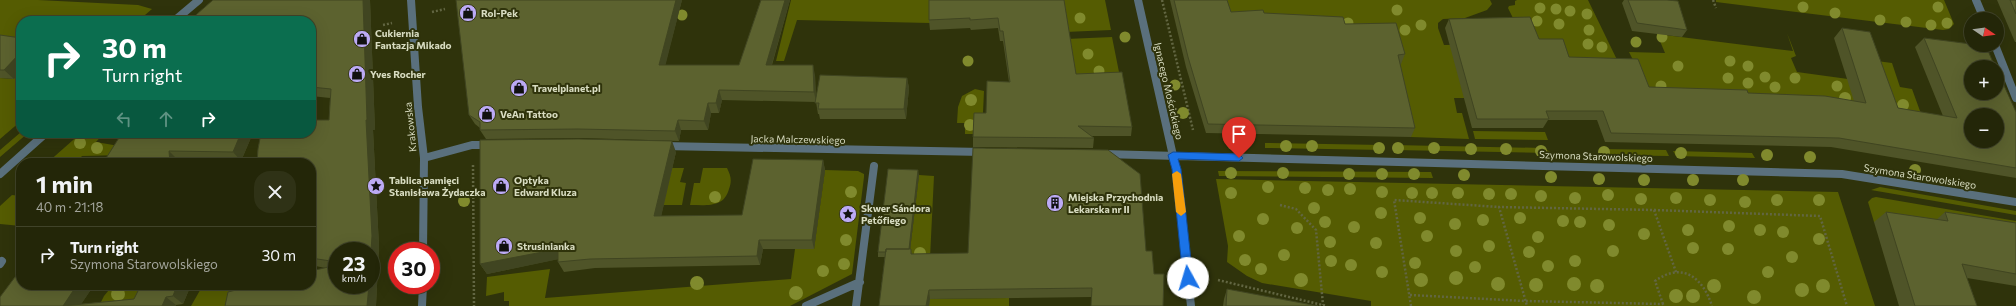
<!DOCTYPE html>
<meta charset="utf-8">
<style>
body{margin:0;font-family:Commissioner,sans-serif;background:#2f3216;color:#f1f3f6;height:100vh;display:flex;flex-direction:column;font-size:15px;white-space:nowrap}
*{box-sizing:border-box;margin:0}
p{font-size:13px;color:#a3a59c}
.icon{flex:none;width:22px;height:22px;fill:none;stroke:currentColor;stroke-width:2;stroke-linecap:round;stroke-linejoin:round}
.map{position:relative;flex:1;overflow:hidden}
.details{position:absolute;left:16px;top:158px;width:300px;height:132px;display:flex;flex-direction:column;background:#232608;border-radius:16px;box-shadow:0 4px 16px #0002,0 0 0 1px #404329}
.details>*{flex:none}
.guide{position:absolute;left:16px;top:16px;width:300px;height:122px;border-radius:16px;box-shadow:0 4px 16px #0002,0 0 0 1px #404329;background:#0b6e4f;color:#fff;overflow:hidden}
.needle{width:26px;rotate:103deg}
.fabs{position:absolute;left:1964px;top:12px;display:grid;gap:8px}
.fabs a{display:grid;place-items:center;width:40px;height:40px;border-radius:50%;background:#232608;box-shadow:0 4px 16px #0002,0 0 0 1px #404329;font-size:20px}
.speed{position:absolute;left:328px;top:242px;display:flex;gap:8px;font-size:20px;font-weight:700;text-align:center}
.speed>*{display:grid;place-content:center;width:52px;height:52px;border-radius:50%;background:#232608;box-shadow:0 4px 16px #0002,0 0 0 1px #404329;line-height:1}
.speed small{font-size:10px;font-weight:400}
.speed .limit{border:6px solid #d22;background:#fff;color:#111}
.pin{position:absolute;display:grid;place-items:center;width:34px;height:34px;color:#fff;margin:-41px -17px;border-radius:50% 50% 50% 0;rotate:-45deg;box-shadow:0 0 4px #0007}
.pin .icon{rotate:45deg}
.me{position:absolute;width:44px;margin:-22px;rotate:354deg;stroke-linejoin:round;filter:drop-shadow(0 0 3px #0008)}
.turn{display:flex;align-items:center;gap:14px;height:84px;padding:0 20px;font-size:18px}
.turn .icon{width:52px;height:52px;stroke-width:2.5}
.turn b{display:block;font-size:28px;line-height:34px}
.lanes{display:flex;align-items:center;height:38px;padding:0 20px;background:#0003;justify-content:center;gap:20px;direction:ltr}
.lanes .off{opacity:.35}
.round{display:grid;place-items:center;flex:none;width:42px;height:42px;border-radius:16px;background:#2f3216}
.headline{display:flex;align-items:center;justify-content:space-between;height:68px;padding:0 20px}
h1{font-size:24px;font-weight:700;line-height:30px}
ul{padding:0;list-style:none}
li{display:flex;align-items:center;gap:12px;height:56px;padding:0 20px;border-top:1px solid #404329}
li div{flex:1}
li b{display:block;font-size:15px}
li em{font-style:normal}
.map>svg:first-child{display:block}
</style>
<div class="map">
<svg width="2016" height="306" viewBox="0 0 2016 306">
<rect width="100%" height="100%" fill="#2f330b"/>
<path fill="#555c02" d="M0 0H38L138 5 152 9 138 21H21V46L0 43Z
M791 0H930V23L797 20 784 61H776Z
M1062 0H1105L1111 30 1065 32Z
M1222 0H1490L1492 4 1487 10 1465 18 1443 19 1438 23V28L1444 45 1532 44 1513 18 1508 8 1509 6 1515 5V1L1517 0H1588L1621 68 1464 98H1454L1457 113H1462L1469 139 1411 137 1402 100 1229 22Z
M1716 0H1944L1954 24 1949 29 1943 30 1716 2Z
M1787 33 1796 56 1791 58 1797 72 1877 83 1869 60 1892 63 1900 87 1912 89 1924 122 1643 97 1637 68 1629 52 1665 53 1657 34 1793 51Z
M1112 37 1121 82 1076 84 1066 39Z
M21 71V121L0 139V78L13 79Z
M975 89 984 91 982 134H965V123H957L958 107 962 96Z
M1473 131 1545 132 1548 140 1475 139Z
M21 132 28 133 0 157V150Z
M81 133H104L96 142 119 146 124 155 82 156 76 163H47Z
M1265 143 1383 145 1384 150 1265 148Z
M1393 145 1543 148 1553 153 1395 150Z
M1600 149 1666 150 1669 156 1598 155Z
M1673 151 1752 153 1755 158 1676 156Z
M672 168H684L680 182 686 183 682 205H661Z
M703 168H727C731 176 732 181 729 189 724 208 707 205 690 205L694 183H700Z
M825 170 858 171 864 174V177L852 274 790 306H509V301H504V292L486 296 487 277 550 269 545 298 791 279 795 249H814Z
M1218 171 1431 172 1433 178 1219 176Z
M919 175 934 176 928 299 1009 298V306H918L909 258Z
M1216 179 1838 192 1875 306H1371V301L1262 283 1247 276 1227 262 1228 246Z
M1880 187 2016 211V215L1871 190Z
M12 195 21 196V226L0 224V206Z
M1876 197 2016 221V236L1874 222 1868 202 1872 198Z
M113 285H155L145 306H99L104 296Z
M203 285H251L249 298 236 306H191Z"/>
<g fill="none" stroke-linecap="round" stroke-linejoin="round">
<path stroke="#626642" stroke-width="2.5" stroke-dasharray="2 2" stroke-linecap="butt" d="M1162 0 1193 130
M1713 0 1716 8
M432 12 445 9
M383 25 392 23
M473 165 474 306
M1280 205 1296 209 1316 230 1323 305
M1498 207 1654 210 1676 272
M1654 210 1820 216 1847 306
M1218 280 1327 306
M1410 295 1525 301 1663 304 1664 306
M1663 304 1655 281C1683 261 1703 278 1712 306
M1411 306 1394 200 1499 207 1527 306"/>
<path stroke="#5a707d" stroke-width="8" d="M0 264 2 261"/>
<path stroke="#5a707d" stroke-width="8" d="M411 0 418 107 424 158 423 251
M1138 0 1176 169 1191 306
M1976 0 1984 19
M174 21 199 0
M1995 45 2016 98
M663 146 983 152
M1103 154 1842 174 2016 202
M424 158 472 145H489
M0 174 46 133
M422 306 423 285
M806 306 860 282
M856 306 874 166"/>
</g>
<g fill="#808a2d">
<circle cx="1803" cy="7" r="5.5"/>
<circle cx="1938" cy="7" r="5.5"/>
<circle cx="1540" cy="8" r="5.5"/>
<circle cx="1556" cy="9" r="5.5"/>
<circle cx="1397" cy="10" r="5.5"/>
<circle cx="1570" cy="11" r="5.5"/>
<circle cx="1835" cy="13" r="5.5"/>
<circle cx="1587" cy="14" r="5.5"/>
<circle cx="682" cy="15" r="5.5"/>
<circle cx="1080" cy="18" r="5.5"/>
<circle cx="1880" cy="20" r="5.5"/>
<circle cx="1537" cy="21" r="5.5"/>
<circle cx="1906" cy="22" r="5.5"/>
<circle cx="1348" cy="23" r="5.5"/>
<circle cx="1947" cy="23" r="5.5"/>
<circle cx="1559" cy="24" r="5.5"/>
<circle cx="1421" cy="25" r="5.5"/>
<circle cx="1931" cy="25" r="5.5"/>
<circle cx="1405" cy="30" r="5.5"/>
<circle cx="1589" cy="30" r="5.5"/>
<circle cx="1125" cy="37" r="5.5"/>
<circle cx="1662" cy="37" r="5.5"/>
<circle cx="1636" cy="42" r="5.5"/>
<circle cx="1588" cy="44" r="5.5"/>
<circle cx="1602" cy="47" r="5.5"/>
<circle cx="1088" cy="54" r="5.5"/>
<circle cx="968" cy="61" r="5.5"/>
<circle cx="1730" cy="61" r="5.5"/>
<circle cx="1678" cy="66" r="5.5"/>
<circle cx="1748" cy="66" r="5.5"/>
<circle cx="1099" cy="71" r="5.5"/>
<circle cx="1765" cy="77" r="5.5"/>
<circle cx="1728" cy="78" r="5.5"/>
<circle cx="1795" cy="78" r="5.5"/>
<circle cx="1748" cy="83" r="5.5"/>
<circle cx="1175" cy="85" r="5.5"/>
<circle cx="1661" cy="86" r="5.5"/>
<circle cx="1837" cy="86" r="5.5"/>
<circle cx="1775" cy="87" r="5.5"/>
<circle cx="1845" cy="98" r="6"/>
<circle cx="971" cy="100" r="6"/>
<circle cx="1903" cy="105" r="6"/>
<circle cx="1183" cy="113" r="6"/>
<circle cx="970" cy="125" r="6"/>
<circle cx="80" cy="143" r="6"/>
<circle cx="1233" cy="144" r="6"/>
<circle cx="1286" cy="146" r="6"/>
<circle cx="1312" cy="146" r="6"/>
<circle cx="97" cy="148" r="6"/>
<circle cx="1379" cy="148" r="6"/>
<circle cx="1398" cy="148" r="6"/>
<circle cx="1434" cy="148" r="6"/>
<circle cx="1471" cy="149" r="6"/>
<circle cx="1506" cy="149" r="6"/>
<circle cx="1541" cy="151" r="6"/>
<circle cx="1604" cy="152" r="6"/>
<circle cx="1681" cy="153" r="6"/>
<circle cx="1767" cy="155" r="6"/>
<circle cx="1810" cy="157" r="6"/>
<circle cx="1915" cy="170" r="6"/>
<circle cx="1231" cy="173" r="6"/>
<circle cx="1283" cy="173" r="6"/>
<circle cx="1349" cy="174" r="6"/>
<circle cx="1382" cy="174" r="6"/>
<circle cx="1414" cy="174" r="6"/>
<circle cx="1464" cy="175" r="6"/>
<circle cx="1551" cy="177" r="6"/>
<circle cx="1599" cy="179" r="6"/>
<circle cx="1644" cy="180" r="6"/>
<circle cx="1693" cy="180" r="6"/>
<circle cx="1743" cy="180" r="6"/>
<circle cx="1268" cy="187" r="6"/>
<circle cx="1305" cy="188" r="6"/>
<circle cx="1350" cy="189" r="6"/>
<circle cx="1328" cy="190" r="6"/>
<circle cx="851" cy="192" r="6"/>
<circle cx="1382" cy="192" r="6"/>
<circle cx="1231" cy="193" r="6"/>
<circle cx="1412" cy="193" r="6"/>
<circle cx="1432" cy="193" r="6"/>
<circle cx="1458" cy="193" r="6"/>
<circle cx="1489" cy="194" r="6"/>
<circle cx="1511" cy="194" r="6"/>
<circle cx="1608" cy="195" r="6"/>
<circle cx="1541" cy="196" r="6"/>
<circle cx="715" cy="197" r="6"/>
<circle cx="1575" cy="198" r="6"/>
<circle cx="1676" cy="198" r="6"/>
<circle cx="1641" cy="199" r="6"/>
<circle cx="1710" cy="200" r="6"/>
<circle cx="1777" cy="200" r="6"/>
<circle cx="1819" cy="200" r="6"/>
<circle cx="464" cy="201" r="6"/>
<circle cx="1745" cy="202" r="6"/>
<circle cx="1314" cy="208" r="6"/>
<circle cx="1381" cy="213" r="6"/>
<circle cx="849" cy="215" r="6"/>
<circle cx="1420" cy="218" r="6"/>
<circle cx="1520" cy="218" r="6"/>
<circle cx="1263" cy="219" r="6"/>
<circle cx="1483" cy="220" r="6"/>
<circle cx="1563" cy="221" r="6"/>
<circle cx="1325" cy="222" r="6"/>
<circle cx="1580" cy="222" r="6"/>
<circle cx="1455" cy="224" r="6"/>
<circle cx="1609" cy="225" r="6"/>
<circle cx="1729" cy="226" r="6"/>
<circle cx="1354" cy="227" r="6"/>
<circle cx="1297" cy="228" r="6"/>
<circle cx="1688" cy="230" r="6"/>
<circle cx="1760" cy="230" r="6"/>
<circle cx="1783" cy="232" r="6"/>
<circle cx="1644" cy="234" r="6"/>
<circle cx="1239" cy="236" r="6"/>
<circle cx="1427" cy="236" r="6"/>
<circle cx="1538" cy="237" r="6"/>
<circle cx="1819" cy="239" r="6"/>
<circle cx="846" cy="240" r="6"/>
<circle cx="1330" cy="242" r="6"/>
<circle cx="1376" cy="243" r="6"/>
<circle cx="1489" cy="246" r="6"/>
<circle cx="1693" cy="248" r="6"/>
<circle cx="1728" cy="249" r="6"/>
<circle cx="1456" cy="251" r="6"/>
<circle cx="1613" cy="251" r="6"/>
<circle cx="1529" cy="252" r="6"/>
<circle cx="920" cy="253" r="6"/>
<circle cx="1284" cy="255" r="6"/>
<circle cx="1792" cy="257" r="6"/>
<circle cx="1245" cy="260" r="6"/>
<circle cx="1331" cy="261" r="6"/>
<circle cx="1575" cy="261" r="6"/>
<circle cx="1415" cy="263" r="6"/>
<circle cx="844" cy="264" r="6"/>
<circle cx="1351" cy="265" r="6"/>
<circle cx="1548" cy="266" r="6"/>
<circle cx="1475" cy="267" r="6"/>
<circle cx="1261" cy="269" r="6"/>
<circle cx="823" cy="271" r="6"/>
<circle cx="1382" cy="272" r="6"/>
<circle cx="1768" cy="272" r="6"/>
<circle cx="1456" cy="278" r="7"/>
<circle cx="1301" cy="280" r="7"/>
<circle cx="1421" cy="280" r="7"/>
<circle cx="697" cy="283" r="7"/>
<circle cx="1498" cy="284" r="7"/>
<circle cx="1574" cy="284" r="7"/>
<circle cx="1536" cy="285" r="7"/>
<circle cx="1597" cy="286" r="7"/>
<circle cx="1714" cy="286" r="7"/>
<circle cx="1823" cy="286" r="7"/>
<circle cx="1802" cy="290" r="7"/>
<circle cx="796" cy="293" r="7"/>
<circle cx="118" cy="294" r="7"/>
<circle cx="1676" cy="296" r="7"/>
<circle cx="1693" cy="296" r="7"/>
<circle cx="1754" cy="297" r="7"/>
</g>
<path fill="#4f5428" fill-rule="evenodd" d="M213 0H370L375 130H373L379 246 376 306H225L228 292 256 285H311V271L325 268 311 265V163H257L258 149 261 133H311V120H329L330 98 311 96V21H189ZM337 251H371V285H337Z
M682 0 665 65H739L761 0H790L772 65 815 75 816 100 907 78 909 88 906 119H820L819 114H818L816 102 722 100 719 113H711L708 130H681L679 141 583 138 486 139 480 130V128L475 124 469 115Z
M1064 0 1076 74 1132 127 1131 136H1091L1094 138 1093 148 973 147V137L986 113 1009 82 1003 41H1000L998 28 971 30 970 28 930 30 929 20Z
M1170 0H1227L1231 12 1264 13 1345 24 1405 54 1401 64H1400L1415 128 1411 137 1206 133 1186 67Z
M1624 0H1667L1687 30 1682 37 1632 31 1622 3Z
M1997 0H2016V42H2015Z
M1449 19 1539 39 1569 57 1649 87 1748 93 1854 101 1834 38 1842 28 1898 108 1943 116 1915 47 1924 38 2016 112V178L1831 147 1605 142 1597 120H1548L1543 128H1472L1445 28Z
M0 35 14 79 0 78Z
M122 133H253L241 161 178 160Z
M676 152 661 216 742 215 823 160 825 170 814 249H763L760 265 595 268 564 272 558 262V259L487 274 480 264Z
M919 175 910 249 912 254 1146 251 1154 274 1163 306H1091V297L930 299 929 306H879L885 257H878V252Z
M1886 212 1936 220 1945 212 2016 223V286L1967 278 1977 306H1899L1874 222Z
M21 285H94L81 304 134 299 141 285H191L183 304 176 305V306H0Z
M1227 289 1318 306H1223L1224 299Z"/>
<path fill="#404521" d="M363 0H370L375 130H373L379 246 376 306H367L369 285H371V251L366 120Z
M676 0H682L663 75 659 65Z
M785 0H790L769 74 766 65Z
M21 52V71L14 79 4 70Z
M813 65 815 75 816 102 814 92Z
M907 78 909 88 906 119 904 109Z
M719 90 722 100 719 113 716 103Z
M708 103 711 113 708 130 704 121Z
M678 120 681 130 679 141 675 131Z
M241 133H253L241 161 233 152Z
M672 141 676 152 659 226 654 216Z
M169 151 178 160V163H170Z
M823 160 825 170 814 249 812 240Z
M918 170 919 175 909 258 908 253Z
M759 240 763 249 760 265 757 256Z
M558 249 564 258 487 274 480 264Z
M77 285H94L80 306H63Z
M177 285H191L183 304 173 296Z
M929 290 930 299 929 306H926Z
M166 297 176 305V306H162Z"/>
<path fill="#5c622f" stroke="#404521" fill-rule="evenodd" d="M213 0H363L367 120H366L372 236 371 251H337V262L311 258V163H257L258 149 261 133H311V120H329L331 89 311 87V21H189Z
M456 0H676L659 65H739L761 0H785L766 65H813L814 92 719 90 716 103H708L704 121 678 120 675 131 578 129 480 130V122L469 115Z
M929 0H1064L1076 74 1122 72 1132 127 1078 126 1094 138 973 137 974 113H986L987 81 1010 82 1003 31H1000L998 18 970 20V18L929 20Z
M1174 0H1227L1231 12 1263 10 1264 13 1343 17 1345 24 1396 23 1405 54 1398 55 1415 128 1208 124 1188 57Z
M1628 0H1667L1678 1 1687 30 1637 23Z
M2010 0H2016V14Z
M1530 17 1539 39H1563L1569 57 1638 59 1649 87 1747 90 1748 93 1825 96 1866 103 1842 28 1870 32 1898 108 1957 118 1924 38 1971 44V45L1986 46 1995 67H1971V93H1997V70L2016 112V168L1839 138 1611 133 1603 111H1546L1549 119H1477L1449 19ZM1971 115H1997V141H1971Z
M0 35 21 38V52L4 70H0Z
M820 75 907 78 904 109H818L819 103H815Z
M122 133H241L233 152 169 151 170 163H103Z
M578 139 672 141 654 216 742 215 753 159 823 160 812 240H759L757 256 590 259 558 262V249L480 264V140Z
M973 148 1108 150 1140 174 1146 251H1152L1154 274H1164L1163 306H1091L1092 288 929 290 926 306H879L886 249H911V254L968 253Z
M888 169 918 170 909 249H886V252H878Z
M1886 212 1948 221 1945 212 2016 223V274L1962 264 1977 306H1915Z
M337 265V285H369L367 306H225L228 292 256 285H311V271Z
M21 269V285H77L63 306 134 299 141 285H177L173 296 166 297 162 306H0V297Z
M1227 289 1318 306H1226Z"/>
<path fill="#1a73e8" stroke="#114b97" d="M1173 152 1239 154 1243 158 1239 161 1178 159 1181 169 1193 278 1188 282 1183 278 1172 169 1168 155Z"/>
<path fill="#f59e0b" d="M1177 171 1181 174 1186 212 1181 216 1176 212 1172 174Z"/>
<defs>
<symbol id="shop-disc" viewBox="-11 -11 22 22"><circle r="9.5" fill="#bcaaf5" stroke="#2f330b"/><path d="M-5-2.5h2.3a2.7 3.5 0 0 1 5.4 0H5L5.5 6h-11ZM-1.5-2.5h3a1.5 2.3 0 0 0-3 0Z" fill="#111"/></symbol>
<symbol id="sight-disc" viewBox="-11 -11 22 22"><circle r="9.5" fill="#bcaaf5" stroke="#2f330b"/><path d="M0-6L1.8-2.2L6-1.7L2.9 1.2L3.7 5.4L0 3.3L-3.7 5.4L-2.9 1.2L-6-1.7L-1.8-2.2Z" fill="#111"/></symbol>
<symbol id="building-disc" viewBox="-11 -11 22 22"><circle r="9.5" fill="#bcaaf5" stroke="#2f330b"/><path d="M-4-6H4V6H1V3H-1V6H-4ZM-2.5-4.3h1.7v1.8h-1.7ZM.8-4.3h1.7v1.8H.8ZM-2.5-1h1.7V.8h-1.7ZM.8-1h1.7V.8H.8Z" fill="#111"/></symbol>
</defs>
<g fill-rule="evenodd">
<use href="#shop-disc" x="458" y="3" width="20" height="20"/>
<use href="#shop-disc" x="352" y="29" width="20" height="20"/>
<use href="#shop-disc" x="347" y="64" width="20" height="20"/>
<use href="#shop-disc" x="509" y="78" width="20" height="20"/>
<use href="#shop-disc" x="477" y="104" width="20" height="20"/>
<use href="#sight-disc" x="366" y="176" width="20" height="20"/>
<use href="#shop-disc" x="491" y="176" width="20" height="20"/>
<use href="#building-disc" x="1045" y="193" width="20" height="20"/>
<use href="#sight-disc" x="838" y="204" width="20" height="20"/>
<use href="#shop-disc" x="494" y="236" width="20" height="20"/>
</g>
<g text-anchor="middle" stroke-width="4" stroke-linejoin="round" paint-order="stroke">
<g font-size="10" font-weight="bold" fill="#d8dcc1" stroke="#2f330b" text-anchor="start">
<text x="481" y="17">Rol-Pek</text>
<text x="375" y="37">Cukiernia<tspan x="375" dy="12">Fantazja Mikado</tspan></text>
<text x="370" y="78">Yves Rocher</text>
<text x="532" y="92">Travelplanet.pl</text>
<text x="500" y="118">VeAn Tattoo</text>
<text x="389" y="184">Tablica pamięci<tspan x="389" dy="12">Stanisława Żydaczka</tspan></text>
<text x="514" y="184">Optyka<tspan x="514" dy="12">Edward Kluza</tspan></text>
<text x="1068" y="201">Miejska Przychodnia<tspan x="1068" dy="12">Lekarska nr II</tspan></text>
<text x="861" y="212">Skwer Sándora<tspan x="861" dy="12">Petőfiego</tspan></text>
<text x="517" y="250">Strusinianka</text>
</g>
<g font-size="10" fill="#d8dcc1" stroke="#2f330b">
<text transform="translate(1169 91) rotate(77)" y="4">Ignacego Mościckiego</text>
<text transform="translate(410 127) rotate(-96)" y="4">Krakowska</text>
<text transform="translate(798 139) rotate(1)" y="4">Jacka Malczewskiego</text>
<text transform="translate(1596 156) rotate(2)" y="4">Szymona Starowolskiego</text>
<text transform="translate(1920 176) rotate(9)" y="4">Szymona Starowolskiego</text>
</g>
</g>
</svg>
<div class="fabs">
<a><svg class="needle" viewBox="-14 -14 28 28"><path d="M0-13l5 13h-10z" fill="#e53935"/><path d="M0 13l5-13h-10z" fill="#a3a59c"/></svg></a>
<a>+</a>
<a>−</a>
</div>
<div class="speed"><div>23<small>km/h</small></div><div class="limit">30</div></div>
<div class="pin" style="left:1239px;top:158px;background:#d93025"><svg class="icon" aria-label="arrive" viewBox="0 0 24 24"><path d="M6 21V4h12l-3 4 3 4H6"/></svg></div>
<svg class="me" style="left:1188px;top:278px" viewBox="-20 -20 40 40"><circle r="19" fill="#fff"/><path d="M0-13L10 11 0 6-10 11z" fill="#1a73e8"/></svg>
<div class="guide">
<div class="turn"><svg class="icon" aria-label="right" viewBox="0 0 24 24"><path d="M7 20v-9h11M14 6l5 5-5 5"/></svg><div><b>30 m</b>Turn right</div></div>
<div class="lanes"><svg class="icon off" aria-label="left" viewBox="0 0 24 24"><path d="M17 20v-9H6M10 6l-5 5 5 5"/></svg><svg class="icon off" aria-label="ahead" viewBox="0 0 24 24"><path d="M12 20V5M6 11l6-6 6 6"/></svg><svg class="icon" aria-label="right" viewBox="0 0 24 24"><path d="M7 20v-9h11M14 6l5 5-5 5"/></svg></div>
</div>
<section class="details">
<div class="headline"><div><h1>1 min</h1><p>40 m · 21:18</p></div><a class="round"><svg class="icon" aria-label="close" viewBox="0 0 24 24"><path d="M6 6l12 12M18 6L6 18"/></svg></a></div>
<ul>
<li><svg class="icon" aria-label="right" viewBox="0 0 24 24"><path d="M7 20v-9h11M14 6l5 5-5 5"/></svg><div><b>Turn right</b><p>Szymona Starowolskiego</p></div><em>30 m</em></li>
</ul>
</section>
</div>
